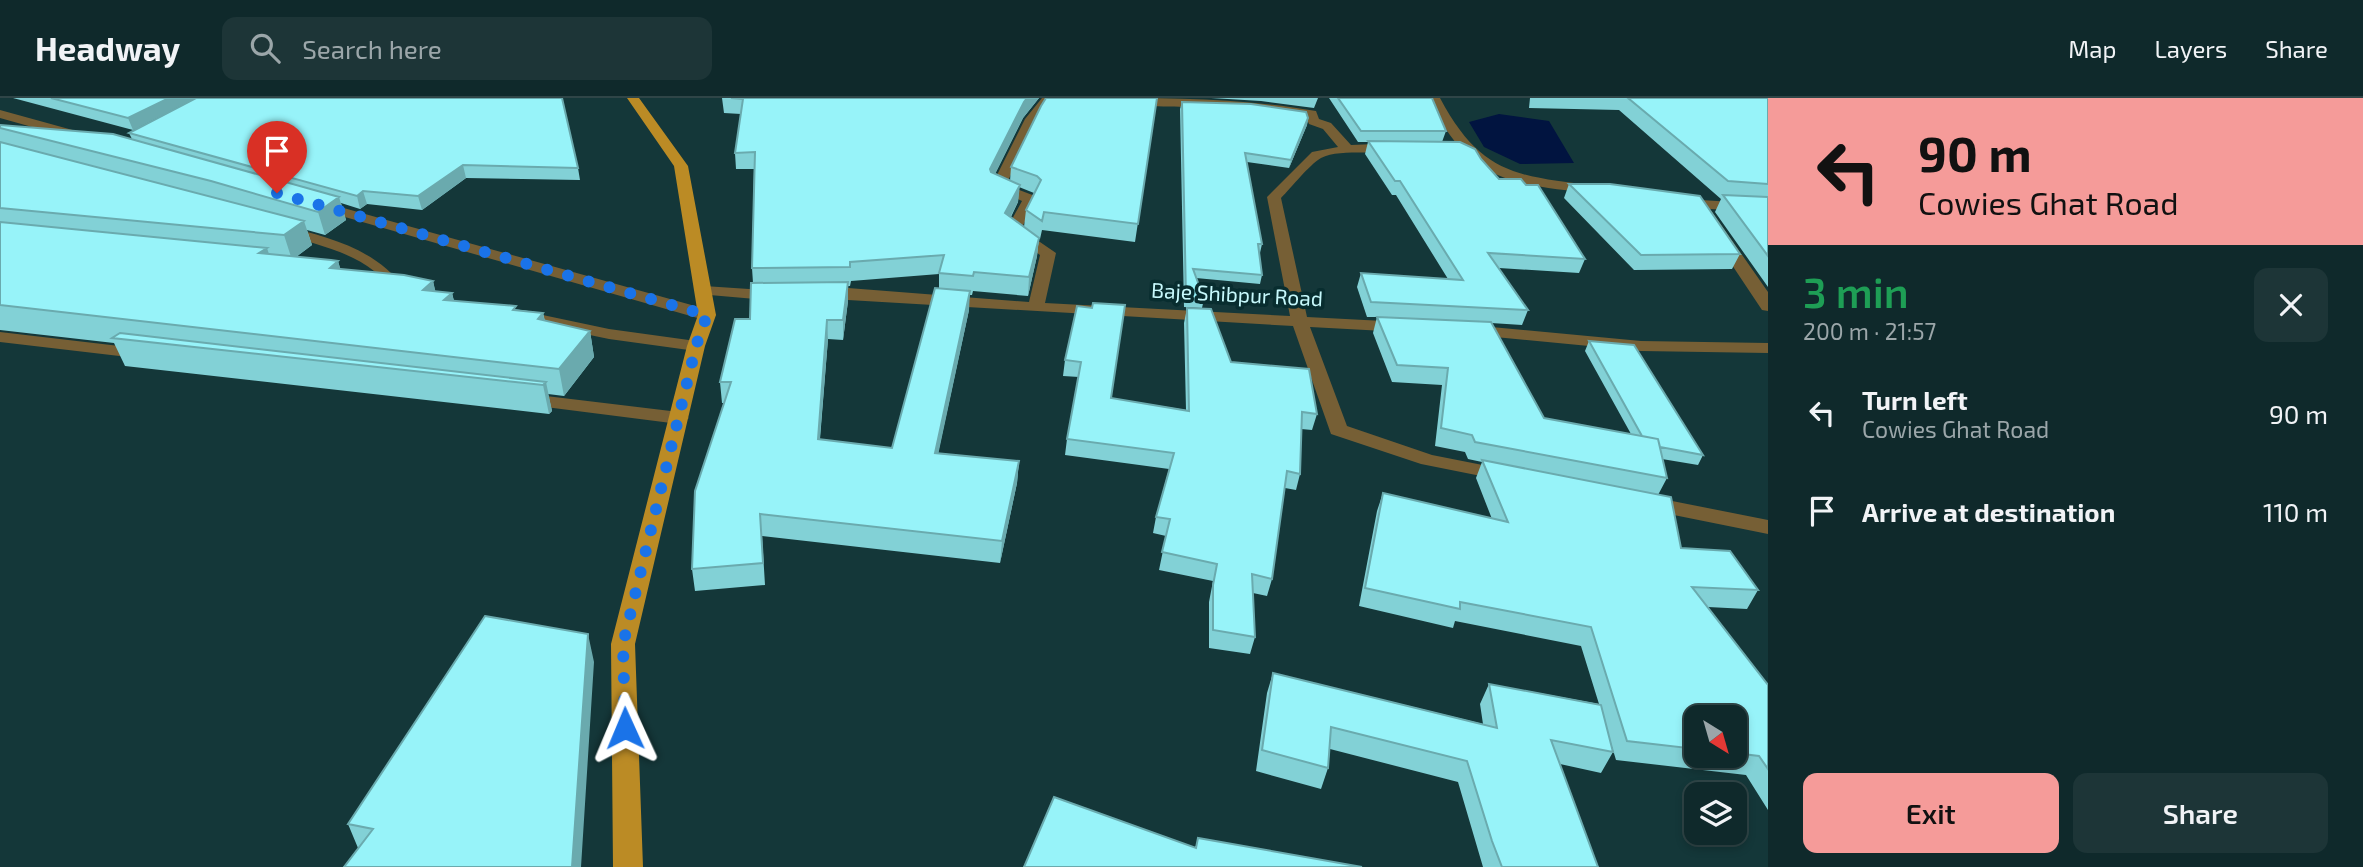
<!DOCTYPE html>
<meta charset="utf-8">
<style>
body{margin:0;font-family:"Exo 2",sans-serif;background:#1d3537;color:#f1f3f6;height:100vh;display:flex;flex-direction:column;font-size:26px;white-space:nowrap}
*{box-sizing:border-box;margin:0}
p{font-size:23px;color:#9ba6a9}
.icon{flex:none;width:38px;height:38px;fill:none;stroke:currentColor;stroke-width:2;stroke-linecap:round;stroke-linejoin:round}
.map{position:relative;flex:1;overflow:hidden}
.side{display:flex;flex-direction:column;background:#0f292b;width:595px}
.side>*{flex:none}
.hud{background:#f59b99;color:#111;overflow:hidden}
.needle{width:46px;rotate:143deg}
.buttons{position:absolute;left:1684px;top:607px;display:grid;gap:14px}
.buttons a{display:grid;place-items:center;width:63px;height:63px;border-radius:14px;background:#0f292b;box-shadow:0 4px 10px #0003,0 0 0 2px #2f4547;font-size:35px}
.pin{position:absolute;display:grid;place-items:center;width:60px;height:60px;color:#fff;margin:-72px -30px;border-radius:50% 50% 50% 0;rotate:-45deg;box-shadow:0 0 7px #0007}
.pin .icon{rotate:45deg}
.me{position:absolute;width:77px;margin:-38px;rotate:359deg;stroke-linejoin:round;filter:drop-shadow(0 0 5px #0008)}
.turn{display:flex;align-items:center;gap:24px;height:147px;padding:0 35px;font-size:32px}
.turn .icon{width:91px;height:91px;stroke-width:2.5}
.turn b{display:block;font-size:49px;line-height:60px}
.round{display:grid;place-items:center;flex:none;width:74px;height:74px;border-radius:14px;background:#1d3537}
.summary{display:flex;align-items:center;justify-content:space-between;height:119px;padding:0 35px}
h1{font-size:42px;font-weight:600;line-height:52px;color:#1e9e55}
.action{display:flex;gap:14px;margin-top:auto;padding:14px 35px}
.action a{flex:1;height:80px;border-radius:14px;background:#f59b99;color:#111;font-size:28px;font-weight:600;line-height:80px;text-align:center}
.action a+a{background:#1d3537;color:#f1f3f6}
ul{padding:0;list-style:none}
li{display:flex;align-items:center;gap:21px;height:98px;padding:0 35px}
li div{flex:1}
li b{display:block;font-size:26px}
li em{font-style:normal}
header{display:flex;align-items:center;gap:42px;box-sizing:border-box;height:98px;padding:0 35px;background:#0f292b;border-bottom:2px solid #2f4547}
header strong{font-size:33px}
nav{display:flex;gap:38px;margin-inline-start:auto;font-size:24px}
.search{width:490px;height:63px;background:#1d3537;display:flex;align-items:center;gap:18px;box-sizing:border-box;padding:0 24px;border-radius:14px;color:#9ba6a9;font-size:26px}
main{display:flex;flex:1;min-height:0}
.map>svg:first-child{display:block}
</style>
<header>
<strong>Headway</strong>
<div class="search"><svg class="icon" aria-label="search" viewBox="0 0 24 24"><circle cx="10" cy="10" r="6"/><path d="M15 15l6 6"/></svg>Search here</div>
<nav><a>Map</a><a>Layers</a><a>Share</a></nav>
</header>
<main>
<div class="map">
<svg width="1768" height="769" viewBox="0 0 1768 769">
<rect width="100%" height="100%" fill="#143739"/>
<path fill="#011440" d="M1499 16 1549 23 1574 65 1520 66 1484 49 1469 24Z"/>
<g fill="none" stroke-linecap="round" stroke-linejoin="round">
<path fill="#765f35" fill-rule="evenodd" d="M1042 0H1054L1037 22 1006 87 1035 98 1037 101 1021 131 1056 155 1045 205 1290 218 1267 99 1312 54 1338 49 1323 31 1309 26 1306 19C1281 14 1256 11 1231 10 1206 8 1107 11 1092 0 1166 0 1244 0 1316 13L1319 21 1331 25 1351 47 1401 45 1403 48C1387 60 1342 49 1321 60 1309 67 1292 89 1281 100L1307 219 1403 224 1412 229 1403 234 1310 229 1347 328 1432 357 1513 373 1516 377 1513 381 1506 383 1421 366 1331 336 1293 228 814 200 812 196 814 192 848 190 1029 204 1040 157 1006 132 1022 103 991 89 1025 21Z
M1428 0H1440C1481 77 1517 78 1597 88L1604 92 1597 96C1509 85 1471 86 1428 0Z
M0 12 87 36 88 39 82 43 0 20Z
M315 102 713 213 716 217 707 222 701 221 310 109 308 106Z
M1700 102 1768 106V114L1710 111 1768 194V213L1762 212 1700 119 1693 106Z
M283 128C329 139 376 151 405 191L397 196C385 193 383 180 374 173 350 153 308 144 278 135L276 132 278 129Z
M704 188 777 193 785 198 777 203 698 196 696 193 698 190Z
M519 212 609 231 696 243 705 248 696 253 609 241 513 221 510 217Z
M1470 227 1641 243 1768 245V255L1641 253 1464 236 1461 232Z
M0 234 145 251 154 256 145 261 0 244Z
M521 295 679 314 689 320 679 326 514 305 511 301 514 297Z
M1647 398 1768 422V436L1639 410 1636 405 1639 400Z"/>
<path fill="#bb8b25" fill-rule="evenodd" d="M627 0H639L688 68 716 217 705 248 635 546 643 769H613L611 546 687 248 698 217 674 68Z"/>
</g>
<path fill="#82d1d6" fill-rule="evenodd" d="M13 0H195L133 32Z
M722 0H1039L1023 20 995 76 1010 83 1011 69 1157 0 1135 144 1042 132 1040 141 1039 140 1037 158 1028 198 973 193 972 197H969V212L938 355 1019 363 1017 385 1000 465 762 438 765 487 695 493 692 471 724 305H722L720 284 750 221 753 185 752 170 754 71H736L735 55 741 16 724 15ZM1019 89 1034 95 1026 112 1024 129 1011 119 1018 104ZM939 176V191L892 350 820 341 828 241 843 242 848 203V188H850L851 183Z
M1211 0H1318L1314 10 1261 3Z
M1329 0H1432L1446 33 1442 44 1481 61 1499 81 1585 161 1579 175 1499 170 1528 212 1522 227 1491 225 1544 320 1631 336 1585 253 1589 243 1703 357 1698 367 1662 361 1667 380 1658 397 1681 450 1758 492 1747 511 1708 509 1768 587V712L1746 677 1616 662 1610 642 1613 654 1601 675 1560 666 1598 769H1483L1458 684 1330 651 1328 670 1321 691 1256 673 1267 595 1273 575 1483 626 1480 606 1489 586 1599 606 1581 548 1455 523 1453 530 1359 508 1377 413 1383 395 1492 421 1476 380 1482 364 1468 361 1465 354 1435 348 1442 287 1392 284 1373 235 1377 219H1367L1357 189 1361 175 1448 181 1396 97H1392L1365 56 1368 44H1358ZM1696 620H1734V658H1696Z
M1530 0H1768V189L1715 114 1721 101 1619 12 1529 10Z
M1182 4 1308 20 1307 27 1289 70 1247 64 1262 146 1260 155H1259L1262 177 1260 186 1196 180 1204 201 1202 210 1184 209 1180 11Z
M0 27 132 41 129 35 578 70 580 82 466 80 422 112 367 106 360 111 341 105 346 122 325 137 307 132 312 147 296 159 338 163 340 171 433 183 435 193 452 195 454 203 543 215 545 223 590 233 594 259 564 298 548 296 552 313 549 316 125 268 114 245 0 232Z
M1569 86 1740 156 1732 171 1634 172 1564 100Z
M1077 208 1111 300 1186 312 1184 225 1187 210 1231 264 1317 316 1312 332 1301 331 1300 376 1296 392 1285 390 1272 481 1267 498 1253 495 1255 539 1250 556 1209 550V504L1213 483 1159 472 1166 438 1153 435 1156 419 1169 371 1065 357 1067 341 1079 279 1063 278 1065 262Z
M594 564 358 750 348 726Z"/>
<path fill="#6aaaae" d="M169 0H195L133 32 128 20Z
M1027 0H1039L1023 20 989 88 990 71 1024 4Z
M1308 20 1307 27 1289 70 1291 62Z
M463 67 466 80 422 112 418 98Z
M1020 87 1018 104 1003 133 1005 115Z
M363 93 367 106 360 111 357 98Z
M339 99 346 122 325 137 318 114Z
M304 123 312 147 292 162 284 137Z
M1039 140 1037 158 1028 198 1029 179Z
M267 150 275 174 259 155Z
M338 163 346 188 330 170Z
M433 183 439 208 423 192Z
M848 184V203L843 242V222Z
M970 193 969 212 934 376 935 355Z
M452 195 458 221 444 202Z
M543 215 548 241 538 221Z
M827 222 828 241 818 362V341Z
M590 233 594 259 564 298 559 271Z
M546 284 552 313 549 316 543 287Z
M1019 363 1017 385 1000 465 1002 443Z
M588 536 594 564 581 769H572Z"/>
<path fill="#97f3f9" stroke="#6aaaae" stroke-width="2" d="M51 0H169L128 20Z
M196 0H562L578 70 463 67 418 98 363 93 357 98 129 35Z
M731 0H1027L1024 4 990 71 991 74 1020 87 1005 115 1039 140 1029 179 974 174 973 178 939 175 944 157 850 164V169L752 170 755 54 735 55 743 1Z
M1046 0H1157L1138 126 1044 114 1042 123 1026 112 1041 82 1037 78 1011 69 1041 8Z
M1338 0H1432L1446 33H1361Z
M1628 0H1768V86L1728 83Z
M1182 4 1251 6 1306 14 1308 20 1291 62 1245 55 1262 146H1258L1262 177 1193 171 1204 201 1186 200Z
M0 27 113 36 339 99 318 114 211 83 0 30Z
M1368 43 1460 44 1475 51 1481 61 1499 81H1521L1526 87H1538L1585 161 1488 155 1528 212 1371 204 1361 175 1463 182 1400 83H1395Z
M0 44 304 123 284 137 0 110Z
M1569 86H1610L1700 98 1740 156 1641 157Z
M1723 97 1768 99V158Z
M0 124 267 150 259 155 331 162 338 163 330 170 404 177 433 183 423 192 452 195 444 202 516 208 513 212 543 215 538 221 590 233 559 271 0 207Z
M848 184 843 222H827L818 341 892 350 935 190 970 193 935 355 1019 363 1002 443 760 416 763 465 692 471 695 393 731 284H720L735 221H750L751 185Z
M1093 205 1125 207 1111 300 1189 313 1187 210 1211 211 1231 264 1309 271 1317 316 1302 314 1300 376 1287 373 1272 481 1252 476 1255 539 1213 532V487L1217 466 1162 454 1170 421 1156 419 1174 355 1067 341 1081 264 1065 262 1077 208 1092 210Z
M1377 219 1491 224 1544 320 1658 341 1667 380 1475 344 1472 337 1441 330 1448 270 1397 267Z
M120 235 546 284 543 287 112 240Z
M1589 243 1634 247 1703 357 1660 349 1658 341 1642 338Z
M1482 362 1671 399 1681 450 1730 453 1758 492 1692 489 1768 587V671L1759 658 1734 655V620H1696V651L1627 643 1591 529 1460 504V511L1365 490 1383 395 1508 424Z
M485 518 588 536 572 769H344L373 731 348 726Z
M1273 575 1497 630 1489 586 1601 607 1613 654 1551 642 1598 769H1502L1492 743 1467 663 1331 629 1328 670 1262 652Z
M1054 699 1196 750 1198 740 1362 769H1024Z"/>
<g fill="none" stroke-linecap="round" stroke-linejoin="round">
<path stroke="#1a73e8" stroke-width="12" stroke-dasharray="0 21.6" d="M277 95 707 217 696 248 623 546 625 630"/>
</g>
<g text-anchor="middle" stroke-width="7" stroke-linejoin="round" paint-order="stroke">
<g font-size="21" fill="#c7f9fc" stroke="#082d2f">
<text transform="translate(1237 197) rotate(3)" y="7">Baje Shibpur Road</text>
</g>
</g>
</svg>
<div class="buttons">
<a><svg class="needle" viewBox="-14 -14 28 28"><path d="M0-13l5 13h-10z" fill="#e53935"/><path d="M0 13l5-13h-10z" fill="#9ba6a9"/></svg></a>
<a><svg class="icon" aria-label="layers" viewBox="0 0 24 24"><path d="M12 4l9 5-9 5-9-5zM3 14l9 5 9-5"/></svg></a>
</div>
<div class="pin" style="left:277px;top:95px;background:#d93025"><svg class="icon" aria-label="arrive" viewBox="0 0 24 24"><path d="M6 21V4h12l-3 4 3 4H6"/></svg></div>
<svg class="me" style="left:625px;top:630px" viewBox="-20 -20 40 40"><path d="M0-17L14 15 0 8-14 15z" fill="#1a73e8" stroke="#fff" stroke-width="4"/></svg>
</div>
<section class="side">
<div class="hud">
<div class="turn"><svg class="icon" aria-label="left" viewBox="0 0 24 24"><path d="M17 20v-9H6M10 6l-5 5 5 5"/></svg><div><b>90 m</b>Cowies Ghat Road</div></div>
</div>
<div class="summary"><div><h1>3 min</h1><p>200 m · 21:57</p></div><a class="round"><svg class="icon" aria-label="close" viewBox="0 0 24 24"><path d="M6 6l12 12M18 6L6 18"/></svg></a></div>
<ul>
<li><svg class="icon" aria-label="left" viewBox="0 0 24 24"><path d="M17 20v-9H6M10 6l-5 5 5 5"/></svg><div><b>Turn left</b><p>Cowies Ghat Road</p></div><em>90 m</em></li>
<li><svg class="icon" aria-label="arrive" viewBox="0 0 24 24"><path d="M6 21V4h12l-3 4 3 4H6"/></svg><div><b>Arrive at destination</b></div><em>110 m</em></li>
</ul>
<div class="action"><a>Exit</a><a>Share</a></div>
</section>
</main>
